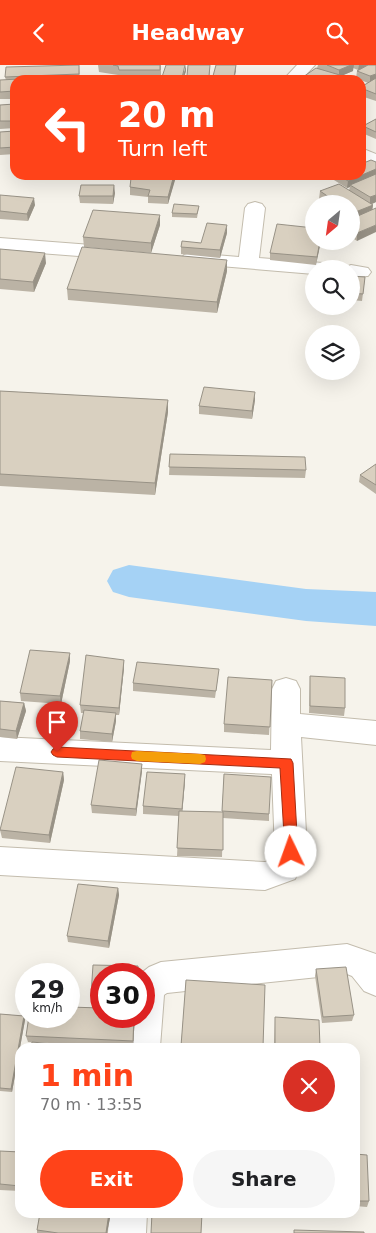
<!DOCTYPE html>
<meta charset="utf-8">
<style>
body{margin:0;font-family:"DejaVu Sans",sans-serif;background:#f6f6f6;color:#202124;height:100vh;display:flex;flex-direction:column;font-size:19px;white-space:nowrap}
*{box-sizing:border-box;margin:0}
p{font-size:16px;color:#757577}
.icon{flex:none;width:28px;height:28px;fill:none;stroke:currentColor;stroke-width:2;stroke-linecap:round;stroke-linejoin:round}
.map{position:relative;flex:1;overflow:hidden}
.panel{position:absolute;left:15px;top:978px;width:345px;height:175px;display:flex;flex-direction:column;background:#fff;border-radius:15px;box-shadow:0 5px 20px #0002}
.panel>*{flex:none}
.guide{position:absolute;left:10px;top:10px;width:356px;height:105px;border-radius:15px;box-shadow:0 5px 20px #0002;background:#ff4319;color:#fff;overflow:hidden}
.needle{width:32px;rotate:209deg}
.controls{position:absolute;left:305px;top:130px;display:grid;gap:10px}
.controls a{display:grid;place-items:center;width:55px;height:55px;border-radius:50%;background:#fff;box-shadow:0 5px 20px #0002;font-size:25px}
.speed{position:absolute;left:15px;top:898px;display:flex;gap:10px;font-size:25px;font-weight:700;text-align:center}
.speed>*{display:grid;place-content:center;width:65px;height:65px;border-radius:50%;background:#fff;box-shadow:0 5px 20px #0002;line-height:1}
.speed small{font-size:12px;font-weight:400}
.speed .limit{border:8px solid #d22;background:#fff;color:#111}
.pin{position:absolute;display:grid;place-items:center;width:42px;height:42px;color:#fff;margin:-51px -21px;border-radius:50% 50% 50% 0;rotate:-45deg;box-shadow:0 0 5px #0007}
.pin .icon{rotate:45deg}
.me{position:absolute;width:55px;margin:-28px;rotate:357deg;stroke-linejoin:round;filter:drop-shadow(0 0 4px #0008)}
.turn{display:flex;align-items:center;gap:18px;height:105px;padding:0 25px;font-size:22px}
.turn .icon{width:65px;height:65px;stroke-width:2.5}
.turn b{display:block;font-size:35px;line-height:42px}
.round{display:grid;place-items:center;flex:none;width:52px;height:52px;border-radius:26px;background:#f6f6f6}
.summary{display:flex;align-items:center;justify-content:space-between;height:85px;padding:0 25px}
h1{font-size:30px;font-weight:600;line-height:38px;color:#ff4319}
.action{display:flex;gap:10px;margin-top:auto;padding:10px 25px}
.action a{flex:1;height:58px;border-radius:30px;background:#ff4319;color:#fff;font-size:20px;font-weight:600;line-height:58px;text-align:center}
.action a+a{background:#f6f6f6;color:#202124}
header{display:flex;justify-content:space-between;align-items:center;height:65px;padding:0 25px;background:#ff4319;color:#fff;font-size:22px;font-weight:600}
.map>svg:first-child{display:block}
</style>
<header><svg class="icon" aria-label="back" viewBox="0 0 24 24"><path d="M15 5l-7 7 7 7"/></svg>Headway<svg class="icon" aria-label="search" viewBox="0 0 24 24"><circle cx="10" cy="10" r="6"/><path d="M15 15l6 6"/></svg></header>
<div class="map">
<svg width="376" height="1168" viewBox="0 0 376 1168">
<rect width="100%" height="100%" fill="#f6f3eb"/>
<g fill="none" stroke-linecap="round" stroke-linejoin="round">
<path fill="#a5d2f5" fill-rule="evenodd" d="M129 500 306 524 376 527V561L306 556 129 532 113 527 107 516 113 505Z"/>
<defs>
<path id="minor" d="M297 0H315L301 15H283Z
M361 83 376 89V102L361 96Z
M255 137 262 139 265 143 259 193 323 198 330 200 333 204H314V209L184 198 181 194 184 190 191 188 239 192 245 143 248 139Z
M0 173 118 182 125 184 128 188 125 192 118 194 0 185Z
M351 200 368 203 371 207 368 211 351 212V204H342Z
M286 613 296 616 300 624V649L376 656V680L301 672 307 787 295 814 265 825 0 810V782L265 797 272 795 275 787 272 709 0 696V672L271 685 272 624 276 616Z
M347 879 376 889V931L364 926 352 911 347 909 167 928 164 930 160 982H126L128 951H144V909H140L149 902 161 897Z
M109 1148H147L146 1168H108Z"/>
</defs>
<use href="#minor" stroke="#c3bcad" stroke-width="2"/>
<use href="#minor" fill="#fff" fill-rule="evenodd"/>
</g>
<path fill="#bbb3a5" d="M79 0 80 15H15V34H0V15H6L5 12Z
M98 0H161V15L120 14 118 10 99 7Z
M212 0H236L234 15H213L216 0Z
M318 0H376V36L361 31V22L368 18 356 13 357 6 358 5 353 3V6L343 10 349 15H302L303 12 317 3Z
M210 5 209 15H187V11Z
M186 6 183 15H162V12Z
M15 39V63L0 64V40Z
M376 54V74L362 68 363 61Z
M15 66V89L0 90V67Z
M376 97V137L371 139 373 140 372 145 357 176 351 172V139H327L319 134 320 126 349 125 350 122 347 123 329 112 330 110H361Z
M148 110H176L168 139 148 138V132L130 130V122L146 113Z
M115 128 113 139 80 138 79 131Z
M0 130 35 140 28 156 0 154Z
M199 141 197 153 172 152V148Z
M160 150V160L151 188 84 182 83 172Z
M314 163 313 173 320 176 316 200 270 195V188Z
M227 168 220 193 181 189V182L201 178Z
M0 184 46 198 34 227 0 224Z
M227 206 217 248 68 235 67 224Z
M351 211 365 212 362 236 351 235Z
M0 326 168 335V347L155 430 0 421Z
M255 335 252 354 199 349V341Z
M170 389 306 405 305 413 169 410Z
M376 399V429L359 417 360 410Z
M124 595V603L119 650H116V656L112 677 80 674V666L84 648H81L80 640Z
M70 596 61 639 21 636 20 628Z
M310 611 345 643 344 651 309 648Z
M218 612 215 633 133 626V618Z
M272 615 269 670 224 667V659Z
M0 636 24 638 26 646 17 674 0 672Z
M142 699V706L136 751 92 748 91 740Z
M63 707 64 715 50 778 2 773 0 765Z
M224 709 269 749V756L223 753 222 792 177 791 179 751 143 749V741L185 716 182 746 222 747Z
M118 823 119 830 109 883 68 877 67 871Z
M316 904 354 950 352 956 322 958 315 911Z
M101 909V936H92L91 930Z
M186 915 263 982H181Z
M0 949 24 951 25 955 12 1027 0 1026Z
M135 951 133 982 28 977 26 971Z
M275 952 320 982H274Z
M0 1086 20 1087V1126L0 1125Z
M355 1089 369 1136 367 1142 355 1141Z
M40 1148H111L107 1168H37V1165Z"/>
<path fill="#989286" d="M186 0V6L183 15H182Z
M236 0V6L234 15V12Z
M351 0H354L353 6 339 12V5Z
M359 0H369L358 5Z
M376 9V16L370 19V11Z
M376 104V111L350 120V122L347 123 348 116Z
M174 110H176V112L168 139V132Z
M114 120 115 128 113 139V131Z
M376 130V137L370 140V132Z
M34 133 35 140 28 156 27 149Z
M373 140 372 147 352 155 353 148Z
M160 150V160L151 188V178Z
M227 160V168L220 193V185Z
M376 160V167L357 176V168Z
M320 176V181L316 200 317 192Z
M45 188 46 198 34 227 33 217Z
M227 195V206L217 248V237Z
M255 327V335L252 354V346Z
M168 335V347L155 430V418Z
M70 588V596L61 639 60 631Z
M124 595V603L119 650V643Z
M24 638 26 646 17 674 16 666Z
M116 648V656L112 677V669Z
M142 699V706L136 751V744Z
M63 707 64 715 50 778 49 770Z
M185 709V716L182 751V744Z
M118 823 119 830 109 883 108 876Z
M24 951 25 955 12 1027 11 1024Z
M134 951H135L133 982V976Z
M109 1148H111L107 1168H106Z"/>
<path fill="#d9d0c0" stroke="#989286" d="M79 0V9L5 12 6 2Z
M113 0H160V5H119L118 1Z
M166 0H185L182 13 162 12Z
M188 0H210L209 11H187Z
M216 0H236L234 12 213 11Z
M327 0H351L339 5Z
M368 0H376V9L370 11 357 6Z
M316 3 350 13 346 15H311L303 12Z
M376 13V29L361 23V22Z
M19 14V15H15V26L0 27V15Z
M15 39V56H0V40Z
M376 54V67L363 61Z
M15 66V82L0 83V67Z
M371 95 376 97V104L348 116 339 110H361V99Z
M376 109V130L370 132 350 120Z
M148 110H174L168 132 148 131 150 125 130 122 131 113H146Z
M339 119 373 140 353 148 351 147V139H339L320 126Z
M81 120H114L113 131H79Z
M0 130 34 133 27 149 0 146Z
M174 139 199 141 197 149 172 148Z
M376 143V160L357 168 351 164V154Z
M93 145 160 150 151 178 83 172Z
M207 158 227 160 220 185 181 182 182 176 201 178Z
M277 159 314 163 312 173H314V176H320L317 192 270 188Z
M82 182 227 195 217 237 67 224Z
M0 184 45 188 33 217 0 214Z
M351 211 365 212 363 229 351 228Z
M204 322 255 327 252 346 199 341Z
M0 326 168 335 155 418 0 409Z
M170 389 305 392 306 405 169 402Z
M376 399V420L360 410Z
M30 585 70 588 60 631 20 628Z
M86 590 124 595 119 643 80 640Z
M137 597 219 604 216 626 133 618Z
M310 611 345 613V643L310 641Z
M228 612 272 615 270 662 224 659Z
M0 636 24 638 16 666 0 664Z
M84 645 116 648 112 669 80 666Z
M99 695 142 699 136 744 91 740Z
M16 702 63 707 49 770 0 765Z
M147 707 185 709 182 744 143 741Z
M224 709 271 712 269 749 222 746Z
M179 746 223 747V785L177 783Z
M78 819 118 823 108 876 67 871Z
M93 900 138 901V909H101V930H91Z
M346 902 354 950 323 952 316 904Z
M186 915 265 920 263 982H206L181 981Z
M69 942 101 943V951H134L133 976 26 971 29 951H69Z
M0 949 24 951 11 1024 0 1023Z
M275 952 319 955 320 982H275Z
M32 977 83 982H31Z
M0 1086 20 1087V1121L0 1119Z
M355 1089 367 1090 369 1136H355Z
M40 1148H109L106 1168H58L37 1165Z
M152 1148H202L201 1168H151Z
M294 1165 364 1167V1168H294Z"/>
<path fill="#ff4319" stroke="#a62c10" d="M57 682 291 694 293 698 298 787 296 791 291 792 287 791 285 787 280 703 57 692 53 690 51 687 53 684Z"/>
<path fill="#f59e0b" d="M137 686 200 689 205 690 206 694 205 697 200 699 137 696 132 694 131 691 132 687Z"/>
</svg>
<div class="controls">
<a><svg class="needle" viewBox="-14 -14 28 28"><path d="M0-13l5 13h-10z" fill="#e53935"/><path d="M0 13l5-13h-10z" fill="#757577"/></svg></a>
<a><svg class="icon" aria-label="search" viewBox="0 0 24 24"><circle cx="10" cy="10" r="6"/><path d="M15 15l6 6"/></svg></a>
<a><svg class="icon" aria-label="layers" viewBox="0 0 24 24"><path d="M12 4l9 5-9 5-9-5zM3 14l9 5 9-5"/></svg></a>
</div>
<div class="speed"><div>29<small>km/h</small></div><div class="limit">30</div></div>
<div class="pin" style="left:57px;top:687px;background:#d93025"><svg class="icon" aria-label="arrive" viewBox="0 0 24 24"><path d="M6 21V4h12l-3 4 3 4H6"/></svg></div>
<svg class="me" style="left:291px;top:787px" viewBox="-20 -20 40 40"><circle r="19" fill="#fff"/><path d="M0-13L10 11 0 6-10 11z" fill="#ff4319"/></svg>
<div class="guide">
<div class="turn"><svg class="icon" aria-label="left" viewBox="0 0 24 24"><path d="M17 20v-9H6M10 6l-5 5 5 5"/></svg><div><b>20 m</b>Turn left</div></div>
</div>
<section class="panel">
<div class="summary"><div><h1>1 min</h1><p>70 m · 13:55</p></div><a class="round" style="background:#d93025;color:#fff"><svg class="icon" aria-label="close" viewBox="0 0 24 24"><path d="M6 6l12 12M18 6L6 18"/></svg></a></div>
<div class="action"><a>Exit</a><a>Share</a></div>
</section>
</div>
